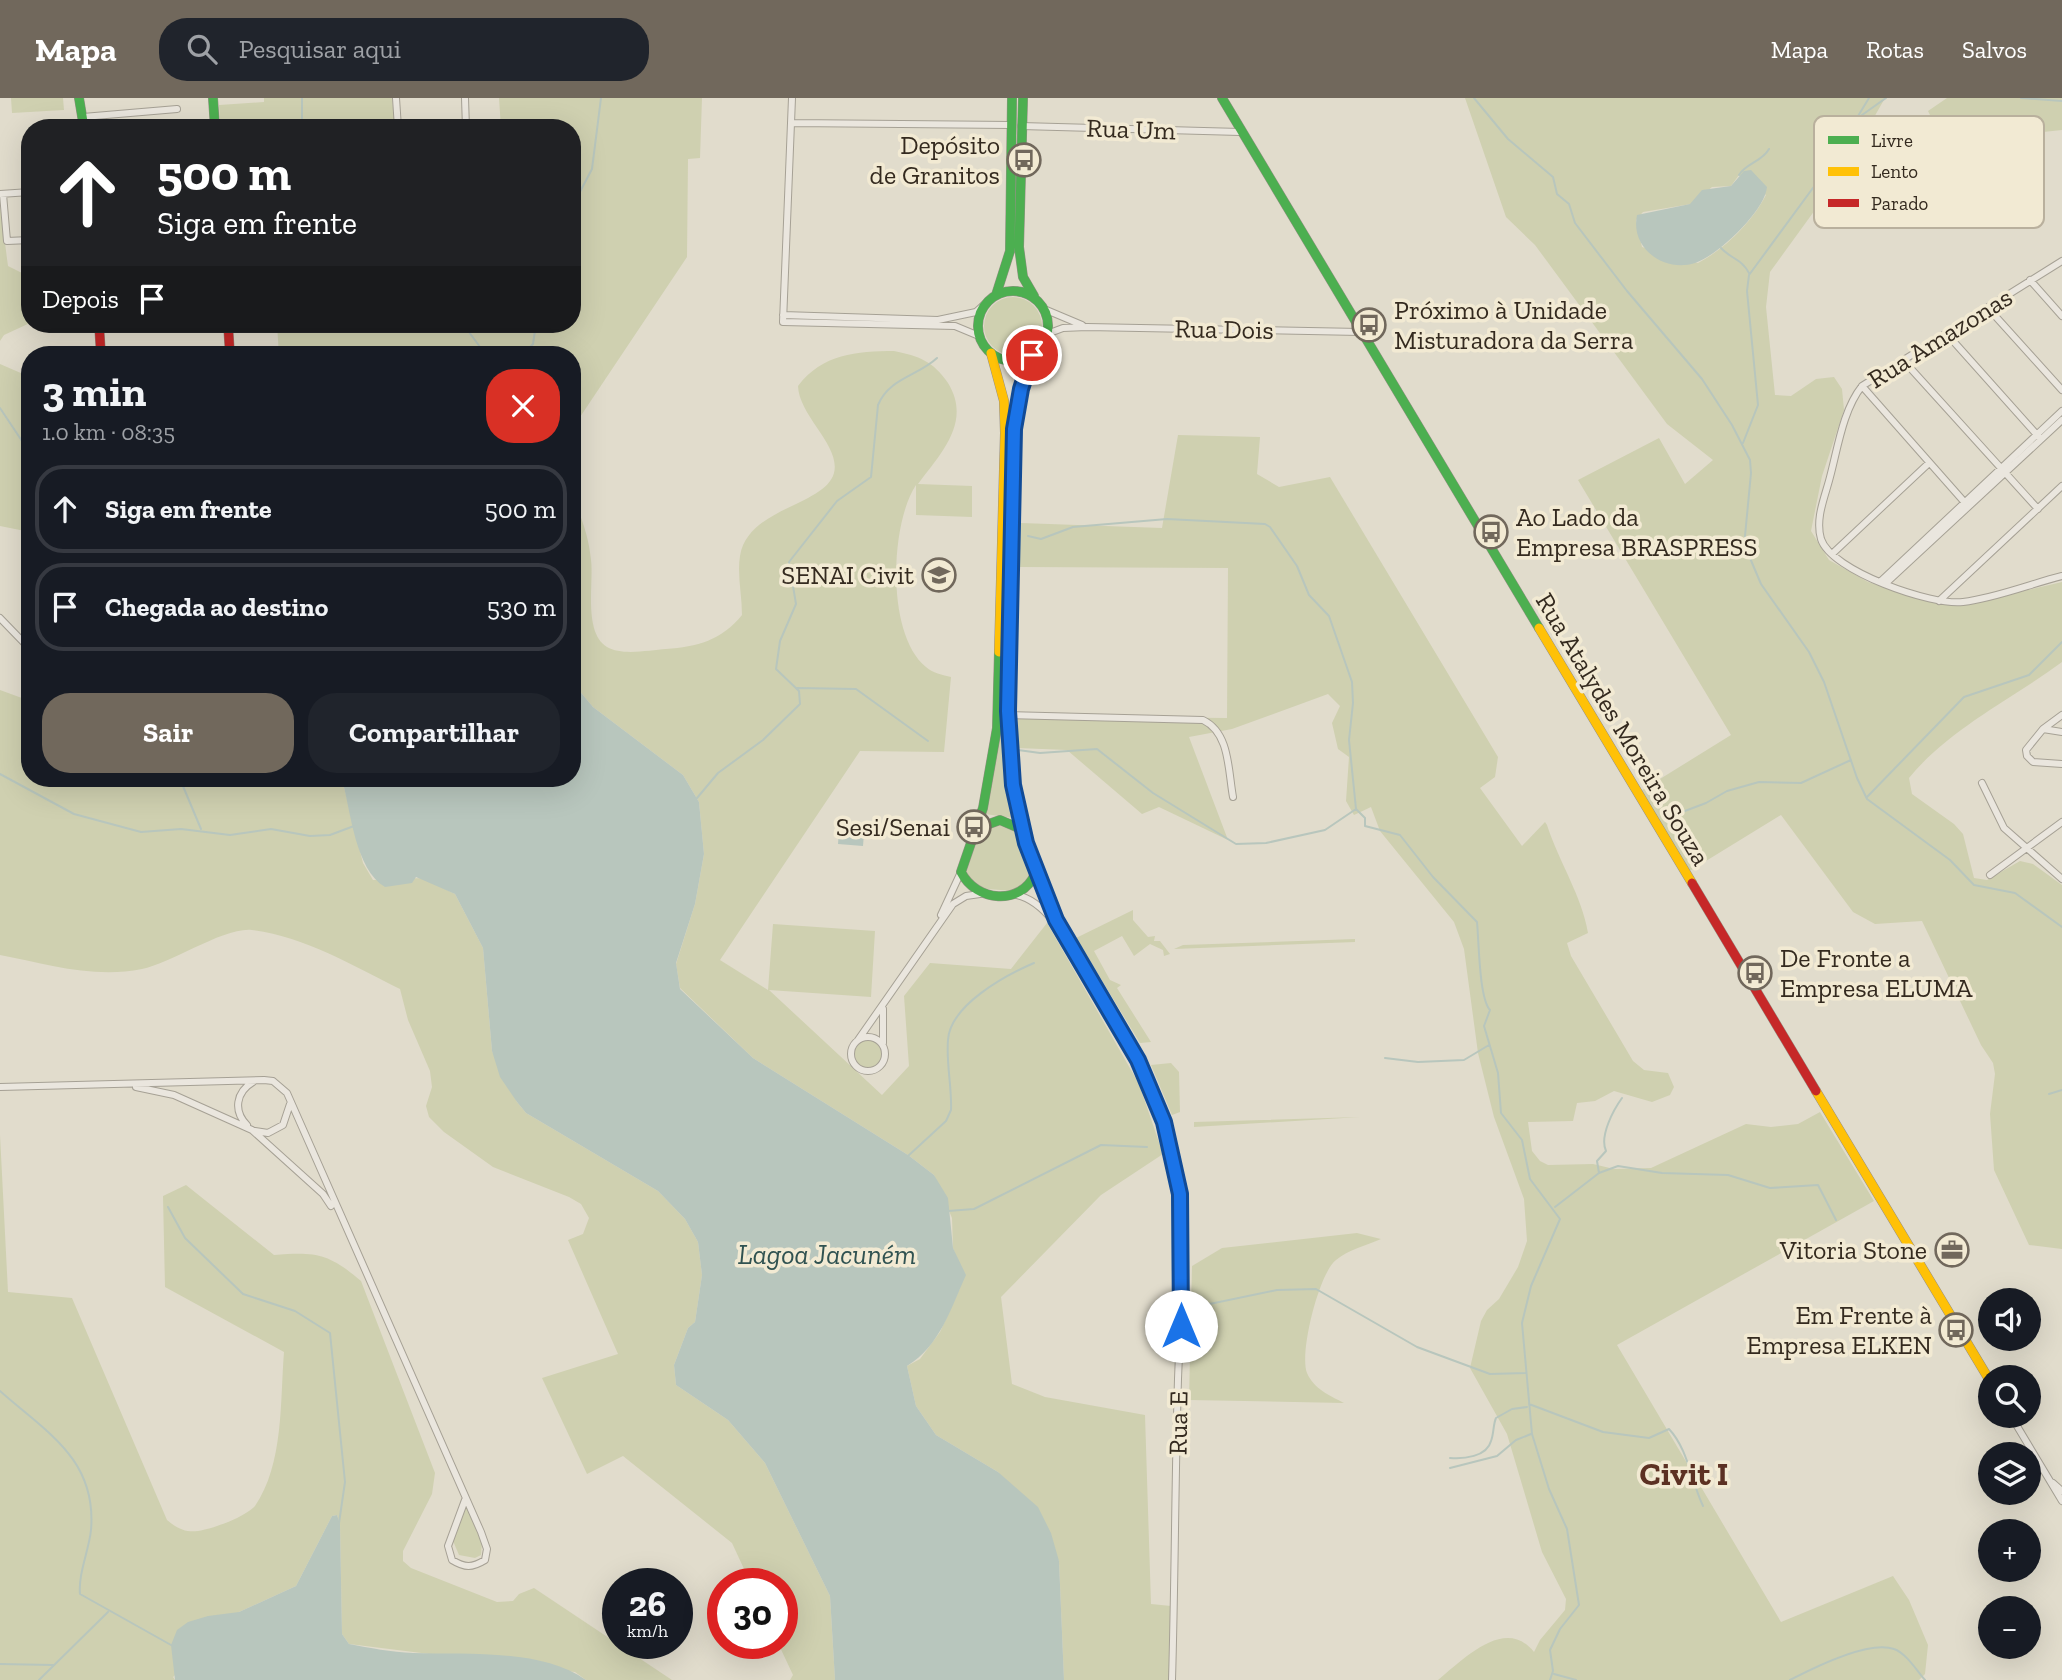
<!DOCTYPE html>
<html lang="pt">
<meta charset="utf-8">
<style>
body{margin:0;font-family:"Zilla Slab",serif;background:#20242c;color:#f1f3f6;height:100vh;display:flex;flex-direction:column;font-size:26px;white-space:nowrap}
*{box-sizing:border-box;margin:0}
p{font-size:23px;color:#9ea1a6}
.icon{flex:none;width:38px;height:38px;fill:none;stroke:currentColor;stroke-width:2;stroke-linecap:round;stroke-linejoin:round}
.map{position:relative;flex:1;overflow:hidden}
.sheet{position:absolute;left:21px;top:248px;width:560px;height:441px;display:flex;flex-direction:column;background:#171b24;border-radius:28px;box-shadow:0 7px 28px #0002}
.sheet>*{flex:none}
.guide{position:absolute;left:21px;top:21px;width:560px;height:214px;border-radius:28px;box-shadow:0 7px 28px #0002;background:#202124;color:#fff;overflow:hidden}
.fabs{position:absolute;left:1978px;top:1190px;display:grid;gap:14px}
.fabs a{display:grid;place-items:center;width:63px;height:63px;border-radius:50%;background:#171b24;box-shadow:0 7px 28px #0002;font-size:35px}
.speed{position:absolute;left:602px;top:1470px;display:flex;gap:14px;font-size:35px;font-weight:700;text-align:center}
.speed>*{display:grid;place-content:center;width:91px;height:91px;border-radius:50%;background:#171b24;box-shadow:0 7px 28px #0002;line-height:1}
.speed small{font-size:18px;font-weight:400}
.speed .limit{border:10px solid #d22;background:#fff;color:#111}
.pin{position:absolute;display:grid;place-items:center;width:60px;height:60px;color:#fff;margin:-30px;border:4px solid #fff;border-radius:50%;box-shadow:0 2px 7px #0007}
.me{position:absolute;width:77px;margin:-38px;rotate:0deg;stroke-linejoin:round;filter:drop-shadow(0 0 5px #0008)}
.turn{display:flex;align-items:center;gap:24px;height:147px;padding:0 21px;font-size:32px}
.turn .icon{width:91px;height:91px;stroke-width:2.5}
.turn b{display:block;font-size:49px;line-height:60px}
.then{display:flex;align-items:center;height:66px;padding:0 21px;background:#0003;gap:14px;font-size:26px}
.round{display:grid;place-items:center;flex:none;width:74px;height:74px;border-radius:28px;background:#20242c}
.overview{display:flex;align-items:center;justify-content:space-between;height:119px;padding:0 21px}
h1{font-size:42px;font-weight:700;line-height:52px}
.action{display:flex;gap:14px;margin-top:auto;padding:14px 21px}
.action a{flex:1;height:80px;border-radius:28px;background:#71685c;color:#fff;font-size:28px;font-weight:700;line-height:80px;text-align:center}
.action a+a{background:#20242c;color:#f1f3f6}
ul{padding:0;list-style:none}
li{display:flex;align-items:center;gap:21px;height:88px;margin:0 14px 10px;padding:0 7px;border:4px solid #363941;border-radius:28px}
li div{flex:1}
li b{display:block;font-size:26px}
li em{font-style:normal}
header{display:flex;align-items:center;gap:42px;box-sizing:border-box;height:98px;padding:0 35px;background:#71685c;color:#fff}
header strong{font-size:33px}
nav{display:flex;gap:38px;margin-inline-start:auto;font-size:24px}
.search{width:490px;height:63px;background:#20242c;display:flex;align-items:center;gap:18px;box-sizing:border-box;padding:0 24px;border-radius:28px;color:#9ea1a6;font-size:26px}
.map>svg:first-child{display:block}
</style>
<header>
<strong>Mapa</strong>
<div class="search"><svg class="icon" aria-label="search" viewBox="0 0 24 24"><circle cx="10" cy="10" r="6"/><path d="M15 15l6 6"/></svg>Pesquisar aqui</div>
<nav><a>Mapa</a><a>Rotas</a><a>Salvos</a></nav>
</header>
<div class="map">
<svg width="2062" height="1582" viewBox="0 0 2062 1582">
<rect width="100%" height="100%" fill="#e1dccc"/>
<path fill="#cfd0b0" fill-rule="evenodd" d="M11 0H63L64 12 12 15Z
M264 0H392L395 30H220L219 7 264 4Z
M499 0H702L700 60 688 61 687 159 572 331V257H279L277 226H572V30H501Z
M1465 0H1885L1844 72 1770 174 1766 209 1775 297 1791 298 1816 281 1834 279 1842 291 1844 312 1822 378 1811 433 1829 462 1868 484 1921 501 1968 506 2062 484V564C2011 602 1950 630 1909 680L1912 696 1954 726 1963 736 1974 780 1987 782 2020 763 2033 766 2062 787V1151L2029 1147 1994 1072 1990 1016 1995 976 1993 965 1981 947 1922 823 1875 826 1853 814 1781 717 1688 774 1639 694 1731 637 1578 382 1659 340 1685 386 1713 362 1667 326 1535 147 1506 119ZM1739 77 1766 97C1752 124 1725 151 1698 165L1642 149 1636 122 1643 114 1691 106 1712 89 1731 88Z
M1947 0H2062V32L2043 34 1999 26 1934 25 1928 13Z
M0 107 8 168 30 179V225L4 237 0 243Z
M984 228a29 29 0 1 1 58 0a29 29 0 1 1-58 0Z
M894 253C919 258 933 263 948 285 972 324 941 355 918 386L972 388V419L916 417V387C890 426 886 537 926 569 932 575 943 577 951 579L944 654 860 653 720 862 768 892 773 826 875 833 871 899 769 892 882 997 909 968 904 898 930 865 1011 871 1047 825 1139 986 1163 1056 1101 1097 1001 1199 1012 1286 1045 1299 1145 1317 1151 1506 1171 1508V1582H1064L1059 1463 998 1374 936 1337 916 1308 907 1268 920 1261 940 1234 960 1190V1169L953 1150 952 1120 934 1077 908 1057 753 960 680 890 676 866 695 806 704 756 699 704 683 677 593 609 572 584V400C582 418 589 441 591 462 594 485 583 534 607 549 622 558 650 552 666 551 697 549 722 542 742 517 742 497 737 477 740 458 748 409 825 408 834 375 841 348 799 318 798 288 822 256 857 253 894 253Z
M0 266 30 279V434L0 428Z
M1178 337 1260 339 1257 376 1279 389 1330 379 1498 659 1495 679 1480 690 1522 748 1545 724 1547 727C1559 764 1582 798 1588 835L1567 845 1571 858 1633 963 1644 972 1668 975 1674 989 1670 997 1652 1004 1614 993 1595 1003 1577 1005 1573 1023 1528 1024 1532 1053 1540 1063 1548 1067 1593 1066 1614 1071 1651 1070 1746 1026 1771 1029 1798 1026 1820 1014 1874 1103 1617 1247 1781 1524 1893 1478 1909 1502 1928 1547 1925 1576 1919 1582H1438C1464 1561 1505 1518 1534 1554L1540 1542 1565 1512 1566 1501 1542 1454 1507 1336 1470 1270 1481 1223 1487 1212 1499 1201 1518 1169 1527 1143 1524 1101 1494 1019 1478 955 1464 851 1454 824 1380 733 1371 709 1354 717 1346 703 1349 659 1338 651 1332 625 1340 608 1328 596 1232 631 1189 639 1228 742 1159 709 1142 716 1067 652 1017 650V618L1227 620 1228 470 1019 469 1021 425 1162 430Z
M1004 522V638L1016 717 1013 720 985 716 1000 638Z
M0 592 30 603V681H342L363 765 373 782 423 780 455 796 483 850 492 953 517 1004 526 1015 658 1093 685 1121 698 1144 702 1177 695 1224 688 1230 674 1267 676 1287 728 1322 765 1365 830 1498 835 1582H790L793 1577 778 1545H782V1486H751L732 1445 623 1358 587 1376 542 1280 618 1256 568 1142 583 1136 589 1120 581 1106 569 1099 493 1069 444 1034 429 1019 426 1008 432 989 430 973 408 922 400 891C354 868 303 838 252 832 224 829 170 866 142 871 94 881 47 866 0 857Z
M1003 725C1023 735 1035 765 1027 786L1013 793 975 790 966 773C972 751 979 728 1003 725Z
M1133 812V822L1148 839 1155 838 1154 843H1160L1170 856 1164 858 1163 852 1150 846 1134 858 1122 838 1094 853 1110 882 1121 887 1117 890 1151 944 1140 945 1076 840Z
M1355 841V844L1174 851 1183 847Z
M853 956a15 15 0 1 1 30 0a15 15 0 1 1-30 0Z
M1171 965 1179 974 1180 1014 1172 1017 1151 967Z
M1360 1019 1194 1029V1024Z
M0 1037 8 1194 72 1200 167 1422C184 1437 196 1435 217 1428 227 1425 248 1416 255 1408 284 1366 280 1303 284 1254L165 1189 163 1098 186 1087 274 1157C316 1154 328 1155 361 1183L435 1375 432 1396 403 1453V1463L411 1470 497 1504 513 1503 519 1496 534 1490 672 1582H586L575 1574 349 1546 342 1536 340 1426 337 1417 332 1418 296 1488 239 1514 173 1579 175 1582H0Z
M1357 1135 1381 1141C1367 1147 1348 1152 1336 1162 1319 1175 1299 1255 1307 1275 1314 1291 1329 1297 1344 1305L1189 1302 1192 1168 1222 1150Z
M466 1408 482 1444 481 1457 475 1460 459 1457 453 1443Z"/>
<path fill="#b8c6bd" d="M1751 72 1767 89C1765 113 1717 158 1695 165 1664 175 1630 150 1637 117L1690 106 1702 92 1731 88 1744 73Z
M572 584 593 609 683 677 699 704 704 756 695 806 676 865 680 891 753 960 908 1057 934 1077 948 1100 953 1150 966 1177C951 1210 940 1248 907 1268L916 1308 936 1337 998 1374 1038 1409 1051 1435 1059 1463 1064 1582H835L830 1498 765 1365 728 1322 676 1287 674 1267 688 1230 695 1224 702 1177 698 1144 685 1121 658 1093 526 1015 517 1004 500 979 492 953 483 850 455 796 416 779 412 785 385 789C355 771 351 714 342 681H572Z
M839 733 864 735 863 748 838 746Z
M337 1417 340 1426 342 1536 349 1546C370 1550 391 1554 413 1555 465 1557 541 1550 586 1582H175L171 1547 177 1532 188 1524 208 1518 239 1514 296 1488 332 1418Z"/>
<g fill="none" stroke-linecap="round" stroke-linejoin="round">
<path stroke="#b8c6bd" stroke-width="2" d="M302 0V30
M1474 0 1508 41 1553 79 1557 96 1569 106 1575 125 1627 193 1702 281 1732 327 1750 362 1751 375 1745 438 1747 453 1761 486 1809 554 1824 584 1857 680 1867 701 1950 762 1974 787 2015 795 2062 829
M2021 0 2062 3
M1855 22 1886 0
M1739 77C1746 65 1762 64 1769 51
M572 109 592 71 601 0
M1721 150C1731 161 1742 161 1749 175
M463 226 486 257
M522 257 533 246 536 226
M0 310 30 355
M1743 345 1758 307 1747 193 1749 177 1821 79 1869 0
M1028 438 1041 441 1073 429 1167 421 1265 426 1270 429 1297 468 1309 497 1329 518 1352 584 1353 605 1349 642 1356 711 1365 720V728L1400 737 1433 779 1477 824C1479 844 1479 900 1490 912L1484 928 1498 975 1501 1015 1522 1042 1530 1081 1560 1121 1531 1188 1522 1225 1532 1336 1549 1391 1567 1431 1579 1507 1560 1531 1550 1552 1553 1573 1550 1582
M797 590 856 591 928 643
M1018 652 1040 655 1097 651 1153 695 1236 746 1266 745 1325 732 1356 711
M0 676 74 716 141 734 181 731 230 737 271 731 310 738 330 737 354 728
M180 681 201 731
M1867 699 1964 599 2029 577 2062 544
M697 700 718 675 763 642 800 606 799 593 776 571 780 543 796 506 789 464 837 403 871 379 878 307C889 280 918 278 937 260
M1669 719 1706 705 1727 693 1759 684 1801 685 1851 662
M1385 960 1418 964 1464 962 1489 947
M2049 996 2062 992
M908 1058 946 1023 951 1012C952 989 946 965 948 942 950 907 1006 877 1034 865
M1599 1075 1597 1063 1606 1053C1599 1038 1614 1011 1622 1000
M168 1109 185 1140 243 1196 295 1213 330 1235 345 1384 339 1425
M1555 1109 1599 1075 1618 1068 1662 1075 1728 1077 1770 1090 1818 1087 1836 1122
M948 1113 974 1111 1101 1047 1147 1049
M1200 1208 1277 1192 1316 1191 1417 1249 1490 1276 1526 1275
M0 1293C46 1334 97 1361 91 1432 89 1452 78 1476 80 1496L171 1547
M1529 1306 1603 1334 1649 1340 1669 1331C1688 1351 1691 1383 1703 1408
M1450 1360C1463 1361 1487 1359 1491 1343 1494 1335 1493 1327 1496 1320L1512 1311 1527 1309
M1450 1370 1497 1358 1516 1342 1531 1336
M0 1566 53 1567
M1554 1576 1576 1582
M39 1582 108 1514
M1790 1582C1813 1570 1869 1542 1894 1551 1906 1555 1917 1573 1925 1582"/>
<defs>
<path id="street" d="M396 0 398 30
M465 0 466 30
M792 0 783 224 955 228 979 238
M83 19 177 11
M791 25 1011 27
M1021 28 1240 34
M0 96 30 94
M3 96 7 143 30 142
M2062 163 1862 288C1843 312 1838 349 1830 379 1825 399 1815 420 1821 441 1831 473 1932 508 1963 504 1996 500 2030 486 2062 478
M2030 182 2062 218
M1988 210 2062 292
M1044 211 1082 227
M783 217 938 222 976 214 987 204
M1946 235 2038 338
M1047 236 1063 230 1087 229 1360 234
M230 257H244
M1903 262 2038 411
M1862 288 1967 407
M1832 456 1929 365
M1880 484 2062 313
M1885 486 2062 322
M1939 503 2062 388
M0 520 30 551
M1008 617 1203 622C1230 635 1228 672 1233 699
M2043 631 2062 617
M2062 634 2043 631 2026 652 2027 658 2033 664 2062 666
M1982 685 2004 730 2062 781
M1036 774 1059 829
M1990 777 2062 724
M1017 797C1051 805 1071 851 1088 879 1120 932 1154 983 1170 1044 1189 1120 1181 1202 1178 1281 1175 1381 1175 1482 1172 1582
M941 817 961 774
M883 911V945
M851 956a17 17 0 1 1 34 0a17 17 0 1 1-34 0Z
M858 942 953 806 966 798 980 796
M0 989 264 982 273 983 287 995 481 1434 487 1451 485 1462C472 1470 465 1470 452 1462L448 1448 465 1402
M136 989 174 997 252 1032 323 1096 331 1108
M247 1027C233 1013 236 994 253 984
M255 1033 268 1035 283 1027 290 1006
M2011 1318 2062 1403
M2053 1385 2062 1393"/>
<path id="fast" d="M79 0 84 30
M213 0 215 30
M1023 0 1019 149 1023 179 1034 198
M1222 0 1539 530
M978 228a35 35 0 1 1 70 0a35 35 0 1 1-70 0Z
M996 197 1010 153 1012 0
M999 554 997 630 983 710 961 774C976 804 1021 808 1035 776L1015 695
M978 730 1000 722 1021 731"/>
<path id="slow" d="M991 255 1004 303 1005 335 999 554
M1539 530 1692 785
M1015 695 1008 631 1014 331 1021 291 1032 257
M1816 993 1990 1283"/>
<path id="jam" d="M99 226 101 257
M223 257H230L228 226
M1692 785 1816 993"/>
</defs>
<use href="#street" stroke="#a6a195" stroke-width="8"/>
<use href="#fast" stroke="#969086" stroke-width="10"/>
<use href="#slow" stroke="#969086" stroke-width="10"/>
<use href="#jam" stroke="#969086" stroke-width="10"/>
<use href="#street" stroke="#eae6de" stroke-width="6"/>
<use href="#fast" stroke="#4caf50" stroke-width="9"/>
<use href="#slow" stroke="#ffc107" stroke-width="9"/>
<use href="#jam" stroke="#c62828" stroke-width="9"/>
</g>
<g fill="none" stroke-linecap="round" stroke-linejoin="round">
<defs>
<path id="route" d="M1032 257 1021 291 1014 331 1008 613 1013 687 1026 745 1056 822 1138 962 1164 1024 1180 1096 1181 1228"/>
</defs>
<use href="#route" stroke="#114b97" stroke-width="18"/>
<use href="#route" stroke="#1a73e8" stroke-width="12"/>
</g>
<defs>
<symbol id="bus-ring" viewBox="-11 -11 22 22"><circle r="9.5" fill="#f2ead3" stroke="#71685c" stroke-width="1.5"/><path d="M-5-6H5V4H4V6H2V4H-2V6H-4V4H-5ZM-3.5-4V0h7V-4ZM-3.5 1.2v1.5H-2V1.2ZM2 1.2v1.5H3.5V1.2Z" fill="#71685c"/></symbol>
<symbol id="university-ring" viewBox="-11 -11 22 22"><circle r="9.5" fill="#f2ead3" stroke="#71685c" stroke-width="1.5"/><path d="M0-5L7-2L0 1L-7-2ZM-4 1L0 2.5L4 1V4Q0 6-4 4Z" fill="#71685c"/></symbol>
<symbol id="office-ring" viewBox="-11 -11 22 22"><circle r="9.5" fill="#f2ead3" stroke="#71685c" stroke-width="1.5"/><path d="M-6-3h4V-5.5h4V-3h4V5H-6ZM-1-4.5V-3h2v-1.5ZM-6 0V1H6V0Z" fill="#71685c"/></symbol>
</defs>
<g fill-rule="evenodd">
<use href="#bus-ring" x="1005" y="43" width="38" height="38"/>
<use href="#bus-ring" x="1350" y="208" width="38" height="38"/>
<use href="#bus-ring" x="1472" y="415" width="38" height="38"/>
<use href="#university-ring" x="920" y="458" width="38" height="38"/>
<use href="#bus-ring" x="955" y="710" width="38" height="38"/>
<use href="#bus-ring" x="1736" y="856" width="38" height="38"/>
<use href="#office-ring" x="1933" y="1133" width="38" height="38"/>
<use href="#bus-ring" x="1937" y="1213" width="38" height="38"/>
</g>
<g text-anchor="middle" stroke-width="7" stroke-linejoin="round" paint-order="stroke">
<g font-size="26" fill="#342a1f" stroke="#f2ead3">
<text transform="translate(1131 31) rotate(2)" y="9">Rua Um</text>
<text transform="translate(1224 231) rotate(1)" y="9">Rua Dois</text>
<text transform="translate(1940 240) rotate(-32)" y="9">Rua Amazonas</text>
<text transform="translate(1623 631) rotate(59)" y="9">Rua Atalydes Moreira Souza</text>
<text transform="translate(1178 1325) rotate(-89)" y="9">Rua E</text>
</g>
<g font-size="26" fill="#342a1f" stroke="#f2ead3" text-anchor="end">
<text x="1000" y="56">Depósito<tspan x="1000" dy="30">de Granitos</tspan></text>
<text x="1394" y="221" text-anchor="start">Próximo à Unidade<tspan x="1394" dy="30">Misturadora da Serra</tspan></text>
<text x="1516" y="428" text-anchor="start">Ao Lado da<tspan x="1516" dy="30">Empresa BRASPRESS</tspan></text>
<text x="914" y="486">SENAI Civit</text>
<text x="950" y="738">Sesi/Senai</text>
<text x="1780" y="869" text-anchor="start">De Fronte a<tspan x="1780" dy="30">Empresa ELUMA</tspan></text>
<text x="1927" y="1161">Vitoria Stone</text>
<text x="1932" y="1226">Em Frente à<tspan x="1932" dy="30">Empresa ELKEN</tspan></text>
</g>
<g font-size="28" font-style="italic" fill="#305251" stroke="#f2ead3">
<text x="827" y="1166">Lagoa Jacuném</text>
</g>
<g font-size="33" font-weight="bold" fill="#5c3123" stroke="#f2ead3">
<text x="1684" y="1387">Civit I</text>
</g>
</g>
<rect x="1814" y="18" width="230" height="112" rx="10" fill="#f2ead3" stroke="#b9b09d" stroke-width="2"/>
<rect x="1828" y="38" width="31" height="8" fill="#4caf50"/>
<rect x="1828" y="69" width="31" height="9" fill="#ffc107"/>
<rect x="1828" y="101" width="31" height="8" fill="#c62828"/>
<g font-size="19" fill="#342a1f">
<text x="1871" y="49">Livre</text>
<text x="1871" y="80">Lento</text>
<text x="1871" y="112">Parado</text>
</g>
</svg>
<div class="fabs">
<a><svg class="icon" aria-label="sound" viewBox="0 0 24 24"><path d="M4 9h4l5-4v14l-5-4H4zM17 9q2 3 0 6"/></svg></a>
<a><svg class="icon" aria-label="search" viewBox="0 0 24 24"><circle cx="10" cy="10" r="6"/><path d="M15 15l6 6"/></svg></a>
<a><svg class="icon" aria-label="layers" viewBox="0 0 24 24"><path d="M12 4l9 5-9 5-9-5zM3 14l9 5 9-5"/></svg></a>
<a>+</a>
<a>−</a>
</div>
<div class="speed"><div>26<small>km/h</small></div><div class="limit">30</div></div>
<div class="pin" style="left:1032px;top:257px;background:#d93025"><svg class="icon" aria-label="arrive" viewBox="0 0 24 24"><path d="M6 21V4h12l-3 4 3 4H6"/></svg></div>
<svg class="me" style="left:1181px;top:1228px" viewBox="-20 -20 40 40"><circle r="19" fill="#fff"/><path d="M0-13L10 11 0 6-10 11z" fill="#1a73e8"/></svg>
<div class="guide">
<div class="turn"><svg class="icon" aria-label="ahead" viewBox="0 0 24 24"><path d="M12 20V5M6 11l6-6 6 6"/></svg><div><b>500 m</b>Siga em frente</div></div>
<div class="then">Depois<svg class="icon" aria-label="arrive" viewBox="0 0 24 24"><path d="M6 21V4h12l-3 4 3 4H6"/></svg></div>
</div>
<section class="sheet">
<div class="overview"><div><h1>3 min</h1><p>1.0 km · 08:35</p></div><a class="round" style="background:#d93025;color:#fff"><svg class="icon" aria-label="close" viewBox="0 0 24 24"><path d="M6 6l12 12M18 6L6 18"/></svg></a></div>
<ul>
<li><svg class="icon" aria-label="ahead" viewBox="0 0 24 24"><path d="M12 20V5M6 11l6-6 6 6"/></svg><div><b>Siga em frente</b></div><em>500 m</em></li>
<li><svg class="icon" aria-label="arrive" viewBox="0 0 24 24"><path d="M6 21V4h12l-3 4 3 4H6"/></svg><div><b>Chegada ao destino</b></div><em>530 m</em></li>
</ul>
<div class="action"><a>Sair</a><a>Compartilhar</a></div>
</section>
</div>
